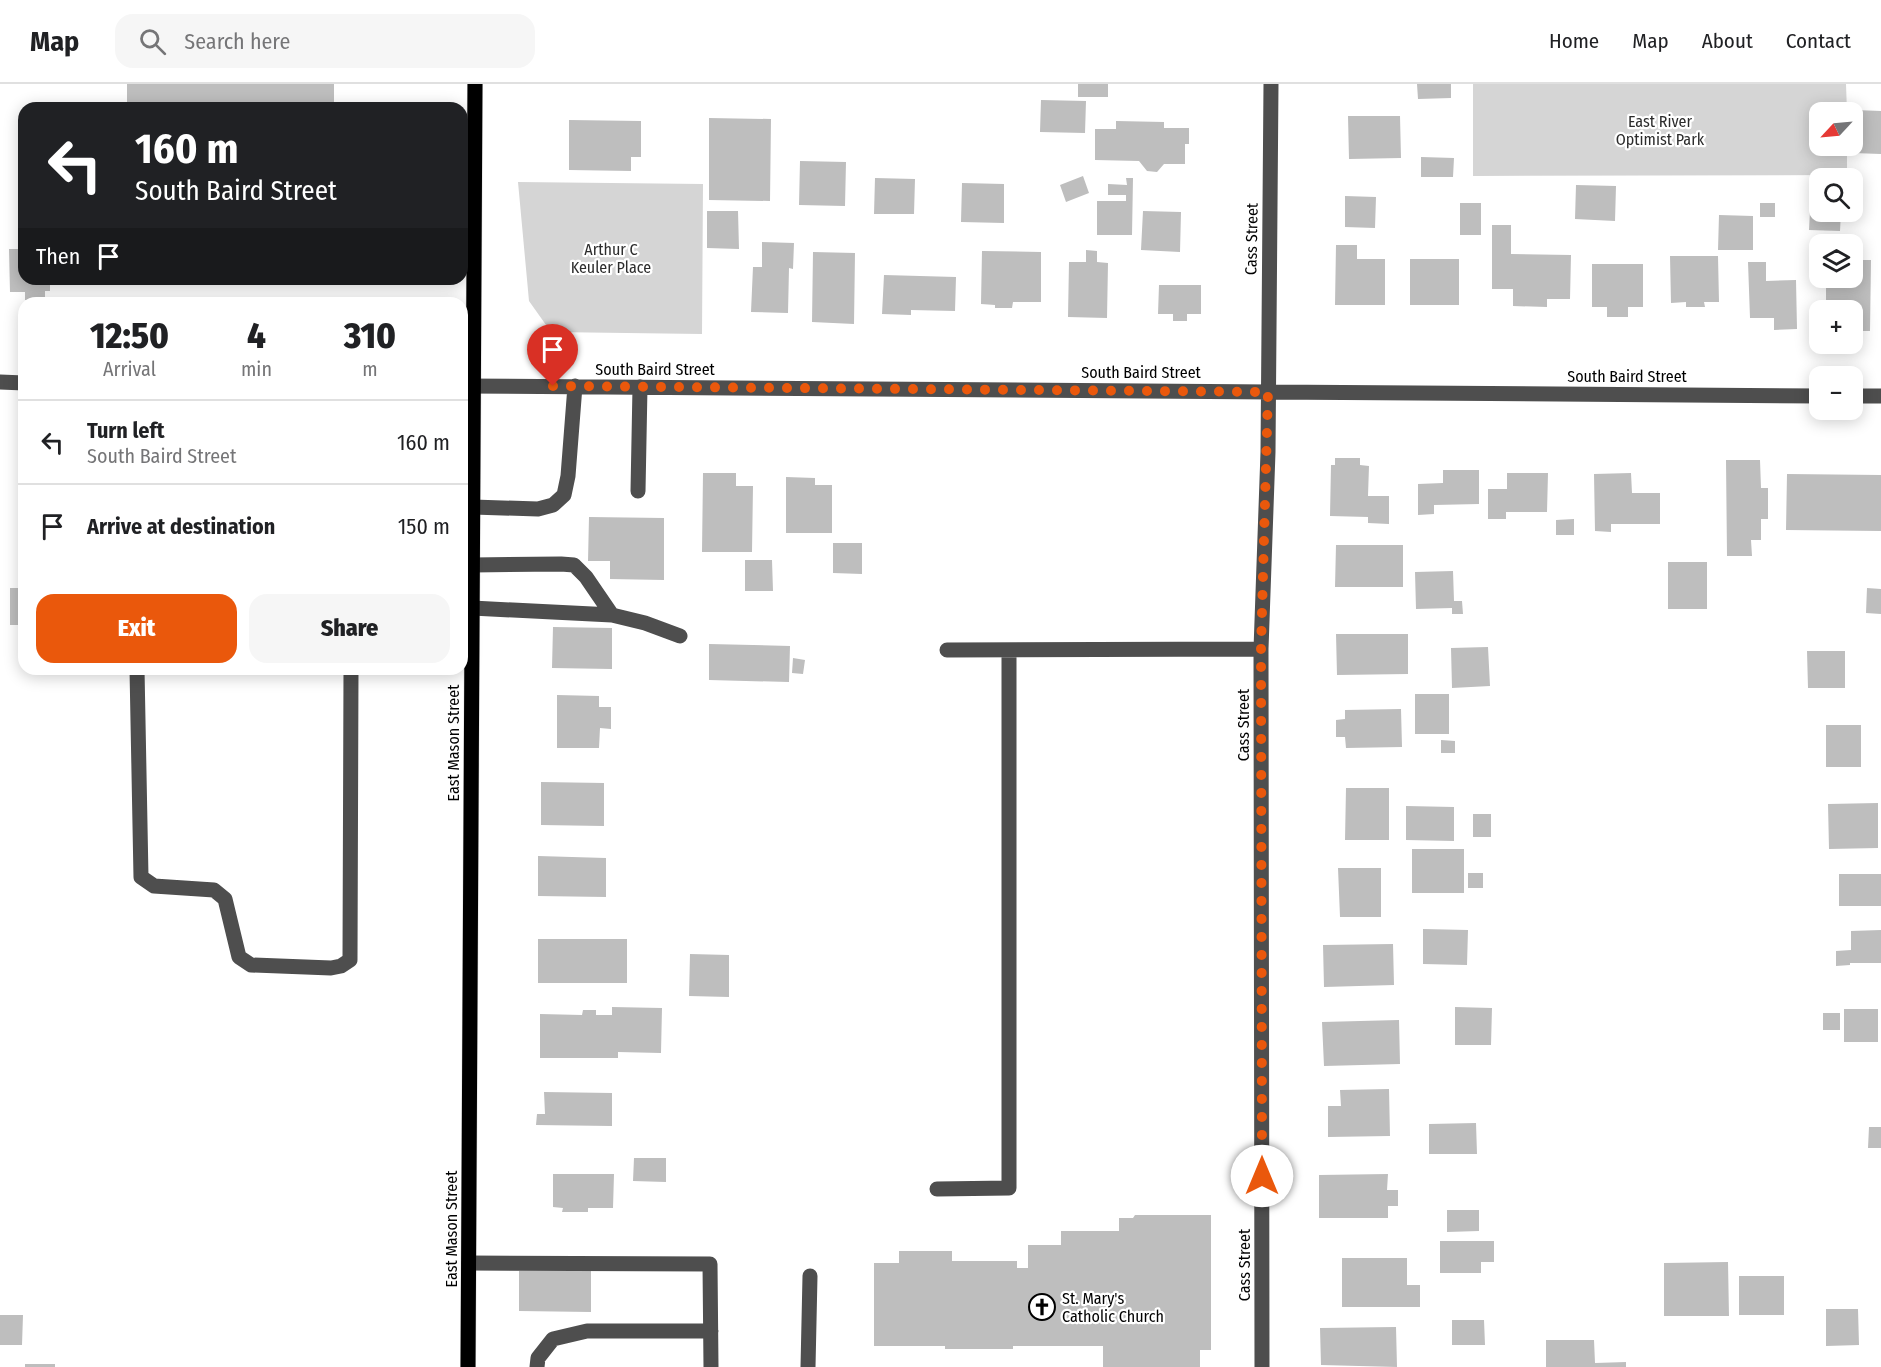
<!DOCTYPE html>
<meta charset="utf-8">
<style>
body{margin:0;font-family:"Fira Sans Condensed",sans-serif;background:#f6f6f6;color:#202124;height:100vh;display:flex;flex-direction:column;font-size:22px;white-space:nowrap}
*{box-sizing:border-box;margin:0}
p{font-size:20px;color:#757577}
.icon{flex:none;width:33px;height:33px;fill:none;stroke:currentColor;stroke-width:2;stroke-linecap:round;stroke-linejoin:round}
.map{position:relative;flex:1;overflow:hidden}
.drawer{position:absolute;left:18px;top:213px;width:450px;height:378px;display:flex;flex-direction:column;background:#fff;border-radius:18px;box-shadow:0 3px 15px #0003}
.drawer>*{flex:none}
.hud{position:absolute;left:18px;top:18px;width:450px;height:183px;border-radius:18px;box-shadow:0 3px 15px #0003;background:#202124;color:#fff;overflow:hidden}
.needle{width:39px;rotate:244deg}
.fabs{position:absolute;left:1809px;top:18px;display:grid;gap:12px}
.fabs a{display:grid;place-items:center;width:54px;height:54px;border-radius:12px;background:#fff;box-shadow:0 3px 15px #0003;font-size:30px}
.pin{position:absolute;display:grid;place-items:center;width:51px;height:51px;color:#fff;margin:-62px -26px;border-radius:50% 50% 50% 0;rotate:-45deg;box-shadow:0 0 6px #0007}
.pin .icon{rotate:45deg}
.me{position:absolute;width:66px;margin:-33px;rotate:0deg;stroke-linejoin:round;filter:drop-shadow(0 0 4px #0008)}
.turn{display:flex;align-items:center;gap:21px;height:126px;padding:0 18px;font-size:27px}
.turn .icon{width:78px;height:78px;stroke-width:2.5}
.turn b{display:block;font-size:42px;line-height:51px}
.then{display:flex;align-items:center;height:57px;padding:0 18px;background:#0003;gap:12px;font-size:22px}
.eta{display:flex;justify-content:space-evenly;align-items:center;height:102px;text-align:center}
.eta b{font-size:36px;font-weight:800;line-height:42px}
.cta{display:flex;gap:12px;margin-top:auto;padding:12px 18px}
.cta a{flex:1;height:69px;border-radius:18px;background:#ea580c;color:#fff;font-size:24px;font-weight:800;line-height:69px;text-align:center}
.cta a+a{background:#f6f6f6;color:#202124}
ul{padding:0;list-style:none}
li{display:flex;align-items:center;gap:18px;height:84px;padding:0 18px;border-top:2px solid #e0e0e0}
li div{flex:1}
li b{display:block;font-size:22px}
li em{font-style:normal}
header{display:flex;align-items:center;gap:36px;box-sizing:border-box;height:84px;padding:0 30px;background:#fff;border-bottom:2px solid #e0e0e0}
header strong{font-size:28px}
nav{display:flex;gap:33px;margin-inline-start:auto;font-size:21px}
.search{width:420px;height:54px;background:#f6f6f6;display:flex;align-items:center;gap:15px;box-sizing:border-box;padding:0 21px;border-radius:18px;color:#757577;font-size:22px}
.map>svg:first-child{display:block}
</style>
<header>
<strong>Map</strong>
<div class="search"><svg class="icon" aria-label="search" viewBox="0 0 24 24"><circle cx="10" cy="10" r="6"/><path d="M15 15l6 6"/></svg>Search here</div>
<nav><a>Home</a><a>Map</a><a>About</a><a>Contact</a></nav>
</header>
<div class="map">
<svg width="1881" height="1283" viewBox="0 0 1881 1283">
<rect width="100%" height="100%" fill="#fff"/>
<path fill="#d5d5d5" d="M1473 0H1846L1847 28H1820V62H1847V91L1473 92Z
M518 98 703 100 702 250 551 248 529 217Z"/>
<path fill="#bebebe" d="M127 0H334V24H127Z
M1078 0H1108V13H1078Z
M1417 0H1451V14L1418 15Z
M1041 16 1086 17 1085 49 1040 48Z
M1855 26 1881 27V70L1853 69Z
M1348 32H1400L1401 74 1349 75Z
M709 34 771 35 770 117 709 116Z
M569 36 641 37V73H631V87L569 86Z
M1116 37 1164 38V44H1189V60H1185V80H1164L1157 88 1147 87 1139 77 1095 76V45H1116Z
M1421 73 1454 74 1453 93H1421Z
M800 77 846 78 845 122 799 121Z
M1083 92 1089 109 1066 118 1060 101Z
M875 94 915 95 914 130H874Z
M1126 94H1133L1132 151H1097V117H1126V111H1108V100L1127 101Z
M962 99 1004 100V139L961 138Z
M1576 101 1616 102 1615 137 1575 135Z
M1811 107H1820V128H1841L1840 147 1809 146Z
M1345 112 1376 113 1375 144 1345 143Z
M1460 119H1481V151H1460Z
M1760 119H1775V133H1760Z
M707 127H738L739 165 707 164Z
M1143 127 1181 128 1180 168 1141 166Z
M1719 131 1753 132V166H1718Z
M1492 141H1511V170L1571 171 1570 215H1547V223L1513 222V205H1492Z
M762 158 794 159 793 185 789 184 788 229 751 228 753 183H762Z
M1336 161H1357V175H1385V221H1335Z
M9 165H24V195H50V207H45V216H25V208H10Z
M1086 166 1097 167V178L1108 179 1107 234 1068 233 1069 178H1086Z
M982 167 1041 168V218H1013L1012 224H995V221L981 220Z
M813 168 855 169 854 240 812 238Z
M1670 172H1718L1719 218H1704L1705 223H1686V218L1671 219Z
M1410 175H1459V221H1410Z
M1852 176H1871L1870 247H1852V226H1826V194H1852Z
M1748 178H1766V197L1796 196 1797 245 1774 246V234H1750Z
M1592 180H1643V223H1628V233H1607V223H1592Z
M884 191 956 193 955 227 911 226V231L882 230Z
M1159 201H1201V230H1187V237H1173V230H1158Z
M1335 374H1360V381L1369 382 1368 412H1389V440L1368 439V433L1330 432 1331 381H1335Z
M1726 376H1760L1761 404H1768V435H1761V456H1751L1752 472H1727Z
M1443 386H1479V420L1434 421V430L1418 431V400L1443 399Z
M703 389H736V402H753L752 468H702Z
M1507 389H1548L1547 428H1506V435H1488V405H1507Z
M1631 389 1632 409H1660V440H1611V448L1595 447 1594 390Z
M1787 390 1881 391V447L1786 446Z
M786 393 815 394V401H832V449H786Z
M21 396H24V463H20Z
M589 433 664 434V496L610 495V477H588Z
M1574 435V451H1556V436Z
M833 459H862V490L833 489Z
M1336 461H1403V503H1335Z
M745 476H772L773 507H745Z
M1668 478H1707V525H1668Z
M1453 487 1454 517H1462L1463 530H1452V524L1416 525 1415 488Z
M10 504H24V541H10Z
M1867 504 1881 505V530L1866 529Z
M553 543 612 544V585L552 584Z
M1336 550H1408V590L1337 591Z
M709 560 790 562 789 598 709 596Z
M1488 563 1490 602 1452 604 1451 564Z
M1807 567H1845V604H1808Z
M793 574 805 576 803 590 792 589Z
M1415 610H1449V650H1415Z
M557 611 599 612V623H611V645L600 644 599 664H557Z
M1401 625 1402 663 1346 664 1345 653H1336V636L1345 635V626Z
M1826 641H1861V683H1826Z
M1441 656 1455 657V669H1441Z
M541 698 604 699V742L541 741Z
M1346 704H1389V756H1345Z
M1878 719V764L1829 765 1828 720Z
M1406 722 1454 723V757L1406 756Z
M1473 730H1491V753H1473Z
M1412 765H1464V809H1412Z
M538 772 606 774V813L538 812Z
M1338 784H1381V833H1340Z
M1468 789H1483V804H1468Z
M1839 790H1881V822H1839Z
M1423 845 1468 846 1467 881 1423 880Z
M1881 846V879H1850V881L1836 882V867L1851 866V847Z
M538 855H627V899H538Z
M1393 860 1394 901 1324 903 1323 861Z
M690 870 729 871V913L689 912Z
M612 923 662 924 661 969 618 968V974H540V930L582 931 583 926H596V931H612Z
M1455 923 1492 924 1491 961H1455Z
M1844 925H1878V958H1844Z
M1823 929H1840V946H1823Z
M1399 936 1400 980 1324 982 1322 938Z
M1389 1005 1390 1052 1328 1053V1022H1341L1340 1006Z
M544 1008 612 1009V1042L536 1041 537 1030H545Z
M1476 1039 1477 1070H1429V1040Z
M1869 1043H1881V1064H1868Z
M634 1074H666V1098L633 1097Z
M553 1090H614L613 1124H588V1128H562L563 1124 553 1123Z
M1388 1090 1387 1106H1398V1122H1388V1134H1319V1091Z
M1447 1126H1479V1147L1447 1148Z
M1135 1131H1211V1266H1200V1283H1103V1262H1013V1265H945V1262H874V1179H899V1167H952V1177H1017V1184H1028V1161H1061V1147H1119V1134H1133Z
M1440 1157H1494V1178H1481V1189H1440Z
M1342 1174H1407V1201H1420V1223H1342Z
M1728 1178 1729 1232H1664V1179Z
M519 1187H591V1228L519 1227Z
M1739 1192H1784V1231H1739Z
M1826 1225H1858L1859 1261 1826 1262Z
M0 1231H23L22 1261H0Z
M1452 1236H1484L1485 1261H1452Z
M1396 1243 1397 1283 1321 1281 1320 1244Z
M1546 1256H1594L1595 1279 1626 1278V1283H1546Z
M25 1280H55V1283H25Z"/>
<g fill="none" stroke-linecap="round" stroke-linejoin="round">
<defs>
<path id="major" d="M468 1283 475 0"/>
</defs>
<use href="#major" stroke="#dbdbdb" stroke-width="16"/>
<path stroke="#4e4e4e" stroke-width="15" d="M0 298 24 299
M462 302 1820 312
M1852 312H1881
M638 407 640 303
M473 423 538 425 553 421 564 411 568 392 575 302
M472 481 561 480 574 481 586 493 612 531
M472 524 612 531 645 539 680 552
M947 566 1261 565
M137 585 141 793 154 802 214 806 225 815 239 873 251 881 331 884 341 882 350 876 351 585
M937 1105 1009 1104V566
M469 1179 710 1180 711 1283
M537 1283 538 1274 553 1255 587 1247H711
M808 1283 810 1192
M1262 1283 1261 565 1268 368 1271 0"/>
<use href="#major" stroke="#000" stroke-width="15"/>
</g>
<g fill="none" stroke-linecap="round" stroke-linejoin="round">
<path stroke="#ea580c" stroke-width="10" stroke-dasharray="0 18" d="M553 302 1268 308 1261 565 1262 1092"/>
</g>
<defs>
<symbol id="church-ring" viewBox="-11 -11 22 22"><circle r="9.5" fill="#fff" stroke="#000" stroke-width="1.5"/><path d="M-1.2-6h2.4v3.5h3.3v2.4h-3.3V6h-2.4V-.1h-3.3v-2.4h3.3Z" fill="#000"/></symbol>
</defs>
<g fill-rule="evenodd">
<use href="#church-ring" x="1027" y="1208" width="30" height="30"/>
</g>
<g text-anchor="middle" stroke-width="4.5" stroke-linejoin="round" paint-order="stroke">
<g font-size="16" fill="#2c2c2c" stroke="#fff">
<text x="1660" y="43">East River<tspan x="1660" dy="18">Optimist Park</tspan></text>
<text x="611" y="171">Arthur C<tspan x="611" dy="18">Keuler Place</tspan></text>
</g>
<g font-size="16" fill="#000" stroke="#fff">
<text transform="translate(1251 155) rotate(-89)" y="6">Cass Street</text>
<text x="655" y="291">South Baird Street</text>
<text x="1141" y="294">South Baird Street</text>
<text x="1627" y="298">South Baird Street</text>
<text transform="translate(1243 641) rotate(-90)" y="6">Cass Street</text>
<text transform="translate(453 659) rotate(-90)" y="6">East Mason Street</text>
<text transform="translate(451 1145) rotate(-90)" y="6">East Mason Street</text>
<text transform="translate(1244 1181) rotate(-90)" y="6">Cass Street</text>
</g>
<g font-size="16" fill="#000" stroke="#fff" text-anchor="start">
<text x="1062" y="1220">St. Mary's<tspan x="1062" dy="18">Catholic Church</tspan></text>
</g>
</g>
</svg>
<div class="fabs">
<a><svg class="needle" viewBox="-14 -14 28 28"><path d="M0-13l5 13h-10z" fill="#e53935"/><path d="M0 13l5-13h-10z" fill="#757577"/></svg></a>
<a><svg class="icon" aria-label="search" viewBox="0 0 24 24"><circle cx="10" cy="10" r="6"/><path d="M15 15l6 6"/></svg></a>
<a><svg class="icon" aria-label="layers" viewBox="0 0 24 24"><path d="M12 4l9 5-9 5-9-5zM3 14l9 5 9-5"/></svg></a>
<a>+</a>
<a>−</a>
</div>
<div class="pin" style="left:553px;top:302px;background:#d93025"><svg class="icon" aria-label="arrive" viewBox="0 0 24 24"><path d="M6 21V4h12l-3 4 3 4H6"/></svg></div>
<svg class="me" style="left:1262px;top:1092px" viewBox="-20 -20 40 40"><circle r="19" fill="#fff"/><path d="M0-13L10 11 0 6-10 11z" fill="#ea580c"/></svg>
<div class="hud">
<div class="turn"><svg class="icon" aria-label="left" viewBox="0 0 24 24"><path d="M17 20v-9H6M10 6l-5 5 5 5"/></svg><div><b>160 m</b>South Baird Street</div></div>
<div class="then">Then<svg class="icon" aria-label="arrive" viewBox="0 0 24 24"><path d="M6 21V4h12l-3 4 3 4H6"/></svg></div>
</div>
<section class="drawer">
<div class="eta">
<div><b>12:50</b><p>Arrival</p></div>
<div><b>4</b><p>min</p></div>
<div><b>310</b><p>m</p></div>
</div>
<ul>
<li><svg class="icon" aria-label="left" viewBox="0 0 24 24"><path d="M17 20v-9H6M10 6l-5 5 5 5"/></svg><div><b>Turn left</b><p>South Baird Street</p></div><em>160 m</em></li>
<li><svg class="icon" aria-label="arrive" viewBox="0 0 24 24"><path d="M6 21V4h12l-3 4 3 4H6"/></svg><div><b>Arrive at destination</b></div><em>150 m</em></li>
</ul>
<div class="cta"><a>Exit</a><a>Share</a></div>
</section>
</div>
